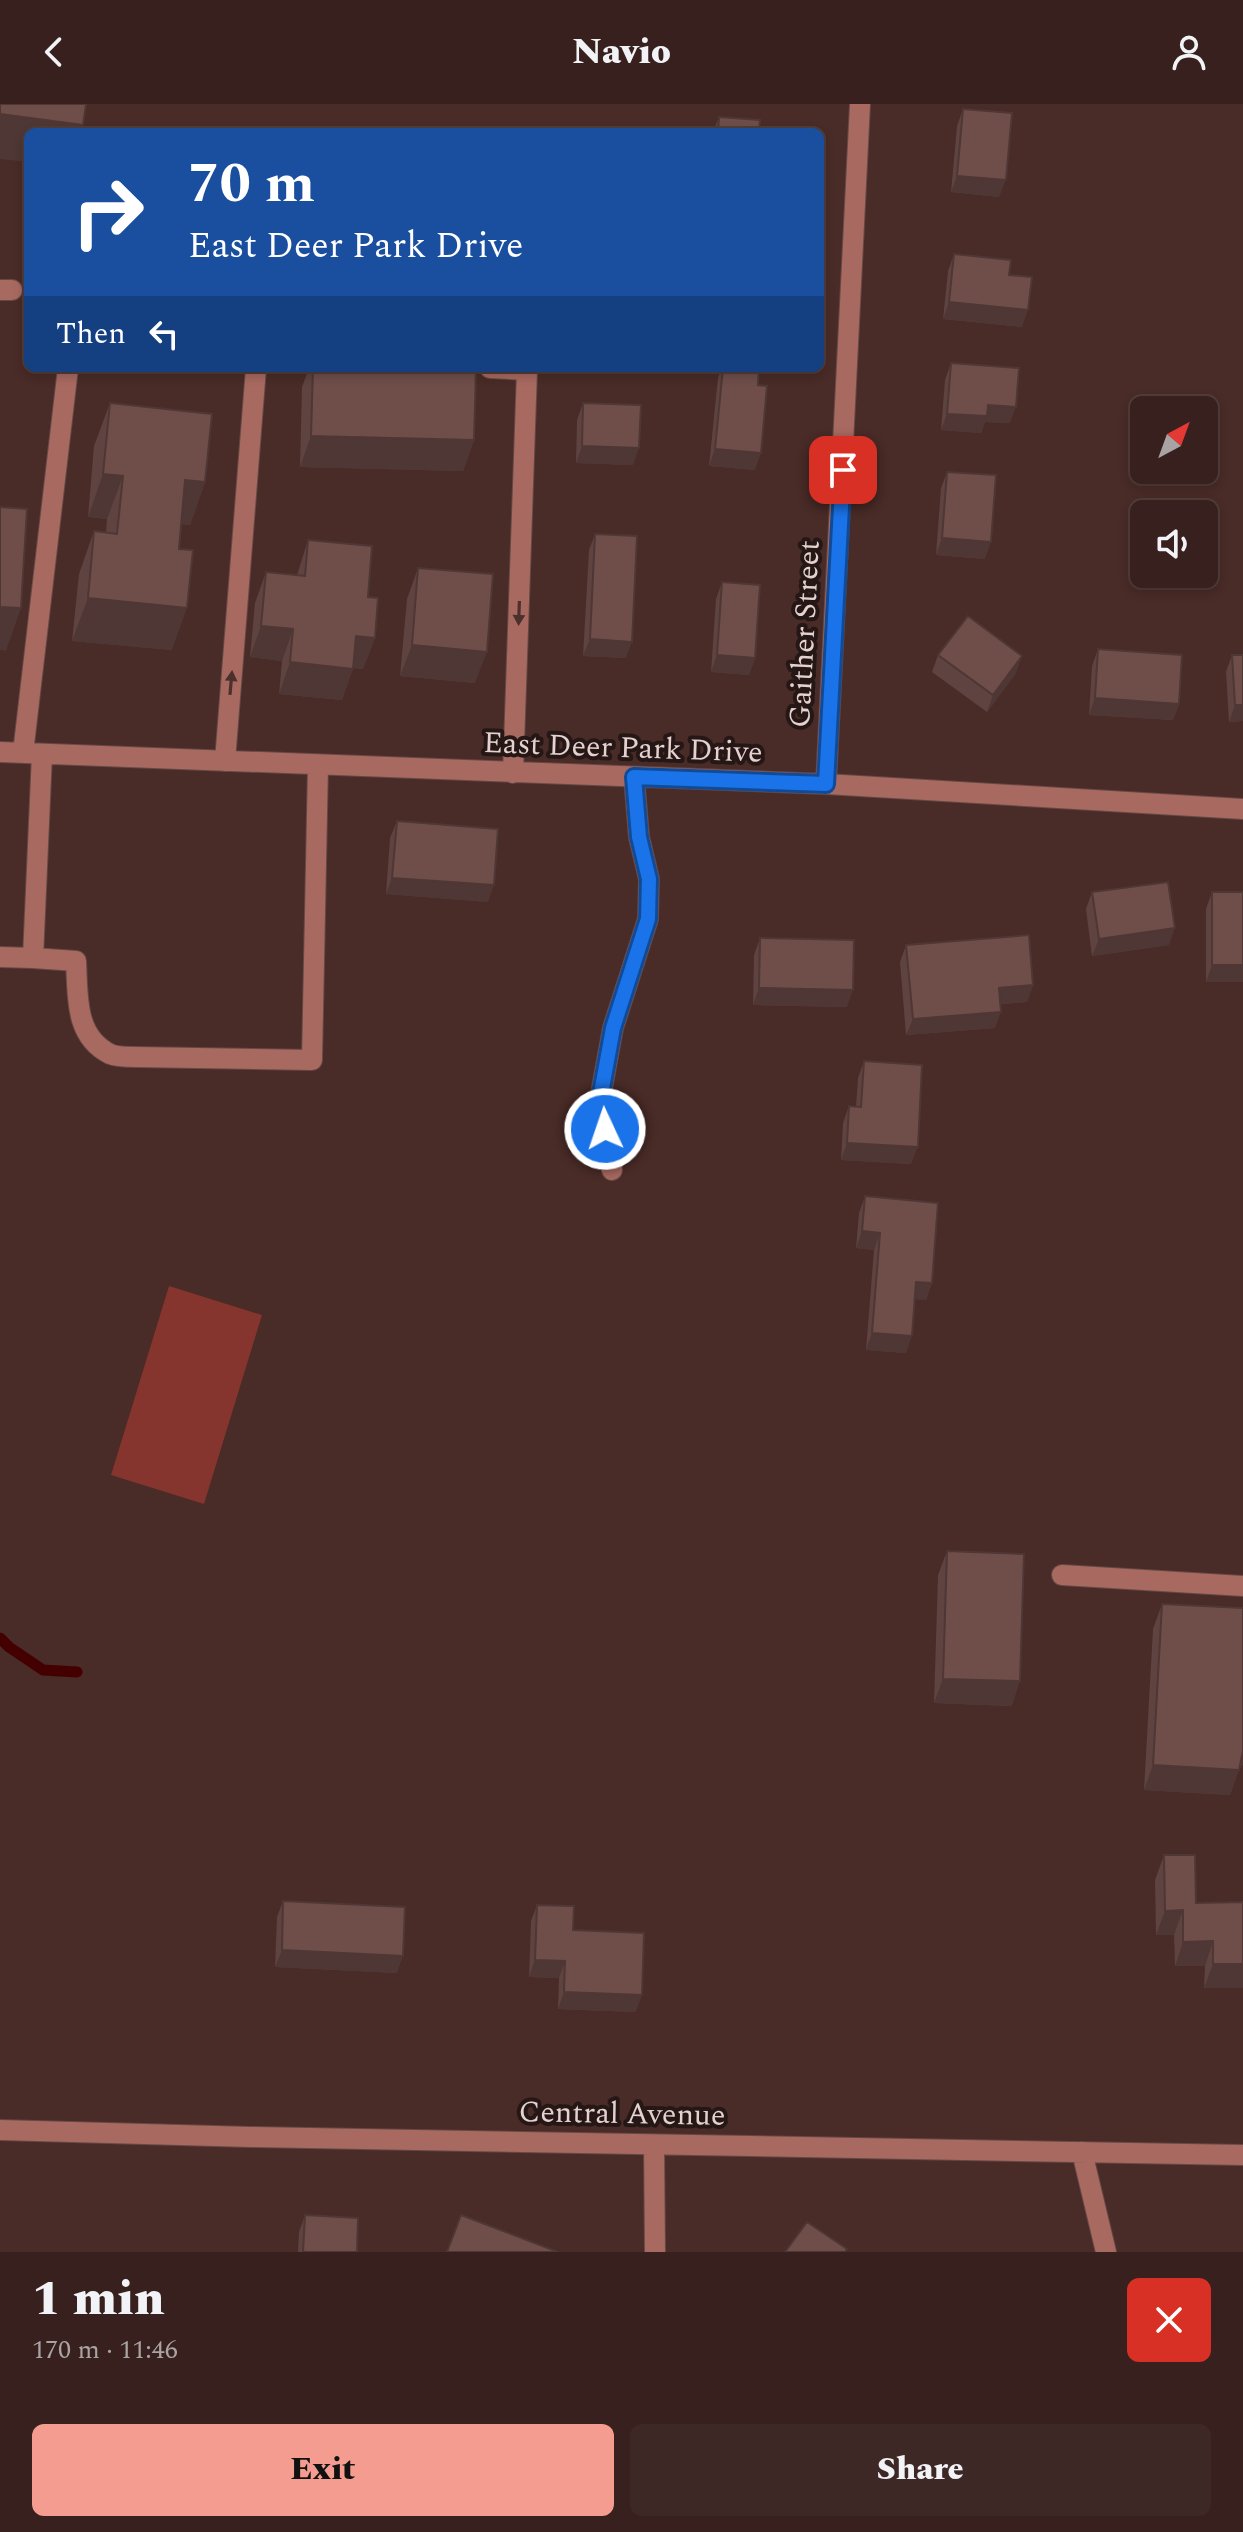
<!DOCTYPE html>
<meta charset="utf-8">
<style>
body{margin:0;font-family:Spectral,serif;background:#3e2826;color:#f1f3f6;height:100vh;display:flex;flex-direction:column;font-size:30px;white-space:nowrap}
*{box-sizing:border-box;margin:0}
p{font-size:26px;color:#aaa3a4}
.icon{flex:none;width:44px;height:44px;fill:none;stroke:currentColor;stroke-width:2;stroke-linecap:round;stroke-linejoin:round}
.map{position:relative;height:2148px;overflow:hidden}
.side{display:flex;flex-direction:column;background:#37201d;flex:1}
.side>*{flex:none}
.banner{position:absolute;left:24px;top:24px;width:800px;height:244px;border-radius:12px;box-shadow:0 4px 12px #0003,0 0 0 2px #513e3b;background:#1a4fa0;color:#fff;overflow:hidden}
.needle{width:52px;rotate:41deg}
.tools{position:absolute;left:1130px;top:292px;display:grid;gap:16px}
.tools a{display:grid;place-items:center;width:88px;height:88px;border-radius:12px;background:#37201d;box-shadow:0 4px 12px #0003,0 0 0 2px #513e3b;font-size:40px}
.pin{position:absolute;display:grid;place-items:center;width:68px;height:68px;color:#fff;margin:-34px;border-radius:16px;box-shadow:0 4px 12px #0006}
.me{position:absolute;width:88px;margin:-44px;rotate:357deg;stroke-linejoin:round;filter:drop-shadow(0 0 6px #0008)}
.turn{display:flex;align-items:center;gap:28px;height:168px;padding:0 32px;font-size:36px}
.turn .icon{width:104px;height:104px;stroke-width:2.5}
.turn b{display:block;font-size:56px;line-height:68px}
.then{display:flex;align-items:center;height:76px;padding:0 32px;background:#0003;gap:16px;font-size:30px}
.round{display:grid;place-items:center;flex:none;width:84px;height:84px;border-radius:12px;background:#3e2826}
.summary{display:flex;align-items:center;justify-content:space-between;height:136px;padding:0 32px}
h1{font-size:48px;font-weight:800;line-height:60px}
.button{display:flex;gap:16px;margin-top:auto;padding:16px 32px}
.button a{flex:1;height:92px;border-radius:12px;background:#f59c91;color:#111;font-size:32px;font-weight:800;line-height:92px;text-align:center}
.button a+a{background:#3e2826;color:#f1f3f6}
header{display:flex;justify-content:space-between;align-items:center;height:104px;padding:0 32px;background:#37201d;font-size:36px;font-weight:800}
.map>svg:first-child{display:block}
</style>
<header><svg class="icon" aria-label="back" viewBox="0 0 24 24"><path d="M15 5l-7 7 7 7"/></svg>Navio<svg class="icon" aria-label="person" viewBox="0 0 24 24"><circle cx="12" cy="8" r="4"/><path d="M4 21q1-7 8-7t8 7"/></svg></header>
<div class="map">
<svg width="1243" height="2148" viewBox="0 0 1243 2148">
<rect width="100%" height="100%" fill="#492b27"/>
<path fill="#85352d" d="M169 1182 262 1211 204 1400 111 1371Z"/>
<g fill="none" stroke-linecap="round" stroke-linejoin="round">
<path stroke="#440001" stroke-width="11" d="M0 1534 9 1543 43 1566 77 1568"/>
<defs>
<path id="minor" d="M0 186H12
M490 264 527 266 513 669
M0 648 826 680 1243 705
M23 649 68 264
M42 650 33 854 76 857C78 891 74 932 110 950 117 953 128 953 136 953L312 956 318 661
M225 657 256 264
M826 680 860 0
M0 853 33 854
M612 1066 605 1025 602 984 613 924 648 815 649 775 639 733 634 673
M1062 1471 1243 1482
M0 2026 251 2033 1243 2051
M654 2041 655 2148
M1082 2048 1106 2148"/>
</defs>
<use href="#minor" stroke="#654945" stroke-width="22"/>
<use href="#minor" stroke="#a86960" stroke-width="20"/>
</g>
<path fill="#5f4340" d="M963 5 999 93 951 88 957 22Z
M719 13 759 28H713Z
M954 150 1009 171 1022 223 943 215 948 167Z
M951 259 1010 319 985 318 981 329 941 326 945 276Z
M309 264H476L474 336 463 367 300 363 302 283Z
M721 264H759L755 366 709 362 718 274Z
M110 299 205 378 190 421 181 420 172 546 72 537 79 470 94 427 106 429 107 415 88 413 94 342Z
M583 299 633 361 576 359 577 316Z
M947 368 985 455 936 451 941 384Z
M595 430 626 554 583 552 589 446Z
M308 436 368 493 375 534 363 565 353 564 342 596 279 590 282 557 250 553 255 499 266 468 297 471Z
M418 464 475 579 400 572 407 495Z
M722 478 755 554 749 571 711 568 716 495Z
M1098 545 1179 600 1173 616 1089 611 1092 562Z
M938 551 1016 569 987 608 932 568Z
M1232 551H1243V617L1229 618 1226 568Z
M397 717 488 798 386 790 390 734Z
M1092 788 1169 841 1092 852 1086 805Z
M1212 788H1243V878H1206V805Z
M760 834 847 903 753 901 754 851Z
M906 841 1033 881 1027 898 1001 900 995 924 906 931 900 858Z
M864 957 911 1060 841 1056 843 1019 849 1002H856L858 974Z
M865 1092 932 1179 926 1196 915 1195 906 1249 866 1246 874 1146 856 1144 859 1109Z
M947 1447 1012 1602 934 1599 938 1471Z
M1162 1500 1239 1665 1230 1691 1144 1686 1153 1525Z
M1164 1751 1196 1799 1243 1798V1884H1204L1205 1862H1175L1174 1831H1156L1155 1776Z
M283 1797 397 1869 275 1863 277 1813Z
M537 1801 573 1826 636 1908 558 1905 559 1874 529 1873 531 1817Z
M305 2111 357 2148H298L299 2128Z"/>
<path fill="#4e3734" d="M0 10 83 21 80 28H28V58L0 55Z
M957 72 1006 76 999 93 951 88Z
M949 198 1028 206 1022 223 943 215Z
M988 301 1016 303 1010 319 985 318 981 329 941 326 947 310Z
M311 332 474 336 463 367 300 363Z
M582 342 639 344 633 361 576 359Z
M715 345 761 349 755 366 709 362Z
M103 370 123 372 107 415 88 413Z
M185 376 205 378 190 421 170 419Z
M942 434 991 438 985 455 936 451Z
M88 494 187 504 172 546 72 537Z
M0 503 21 504 6 547 0 546Z
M261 522 293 525 282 557 250 553Z
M356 532 375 534 363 565 345 563Z
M590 535 632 538 626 554 583 552Z
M412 541 487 548 475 579 400 572Z
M717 551 755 554 749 571 711 568Z
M1022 552 1016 569 987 608 993 591Z
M290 558 353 565 342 596 279 590Z
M1095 594 1179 600 1173 616 1089 611Z
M1235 601H1243V617L1229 618Z
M392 774 494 781 488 798 386 790Z
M1175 824 1169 841 1092 852 1099 835Z
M1212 861H1243V878H1206Z
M1033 881 1027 898 993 901 999 884Z
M759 884 853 886 847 903 753 901Z
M1001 908 995 924 906 931 913 915Z
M847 1039 918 1043 911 1060 841 1056Z
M862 1127 880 1129 874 1146 856 1144Z
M916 1178 932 1179 926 1196 910 1195Z
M872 1229 912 1232 906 1249 866 1246Z
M943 1575 1020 1577 1012 1602 934 1599Z
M1243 1647V1661L1239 1666 1230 1691 1144 1686 1153 1661Z
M1183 1806 1174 1831H1156L1165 1807Z
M1213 1837 1205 1862H1175L1183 1838Z
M282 1846 403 1852 397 1869 275 1863Z
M535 1856 565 1857 559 1874 529 1873Z
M1213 1860H1243V1884H1204Z
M564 1888 642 1891 636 1908 558 1905Z"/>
<path fill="#6f4e4a" stroke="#4e3734" stroke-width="2" d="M0 0H86L83 21 0 10Z
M963 5 1012 9 1006 76 957 72Z
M719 13 760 16 759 28H718Z
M954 150 1011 156 1009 171 1032 173 1028 206 949 198Z
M951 259 1019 264 1016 303 988 301 987 312 947 310Z
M313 264H476L474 336 311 332Z
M723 264H759L758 281 767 282 761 349 715 345Z
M110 299 212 310 205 378 185 376 179 445 193 446 187 504 88 494 94 427 117 430 123 372 103 370Z
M583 299 641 301 639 344 582 342Z
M947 368 996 371 991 438 942 434Z
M0 403 27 405 21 504 0 503Z
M595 430 637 432 632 538 590 535Z
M308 436 372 442 368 493 378 494 375 534 356 532 353 565 290 558 293 525 261 522 266 468 305 472Z
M418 464 493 470 487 548 412 541Z
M722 478 760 481 755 554 717 551Z
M968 512 1022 552 993 591 938 551Z
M1098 545 1182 551 1179 600 1095 594Z
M1232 551H1243V601H1235Z
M397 717 498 725 494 781 392 774Z
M1168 778 1175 824 1099 835 1092 788Z
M1212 788H1243V861H1212Z
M1029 831 1033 881 999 884 1001 908 913 915 906 841Z
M760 834 854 836 853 886 759 884Z
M864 957 922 961 918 1043 847 1039 849 1002 861 1003Z
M865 1092 938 1099 932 1179 916 1178 912 1232 872 1229 880 1129 862 1127Z
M947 1447 1024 1450 1020 1577 943 1575Z
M1162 1500 1243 1504V1647L1239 1666 1153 1661Z
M1164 1751H1195L1196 1799 1243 1798V1860H1213V1837L1183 1838V1806L1165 1807Z
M283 1797 405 1803 403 1852 282 1846Z
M537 1801 574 1802 573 1826 644 1829 642 1891 564 1888 565 1857 535 1856Z
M305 2111 358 2114 357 2148H303Z
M461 2111 558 2148H447Z
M807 2118 847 2145 845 2148H785Z"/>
<defs><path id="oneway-solid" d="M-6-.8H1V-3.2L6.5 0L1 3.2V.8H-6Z" transform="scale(2)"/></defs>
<g fill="#4c302c">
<use href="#oneway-solid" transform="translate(519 509) rotate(92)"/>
<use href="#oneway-solid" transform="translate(231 579) rotate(-85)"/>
</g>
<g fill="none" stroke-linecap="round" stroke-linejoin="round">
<defs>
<path id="route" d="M605 1025 602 984 613 924 648 815 649 775 639 733 634 673 826 680 843 366"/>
</defs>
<use href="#route" stroke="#114b97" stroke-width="20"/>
<use href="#route" stroke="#1a73e8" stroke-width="14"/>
</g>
<g text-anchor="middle" stroke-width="8" stroke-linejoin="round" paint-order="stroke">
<g font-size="30" fill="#e5d1ce" stroke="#251716">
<text transform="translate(804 530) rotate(-87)" y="10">Gaither Street</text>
<text transform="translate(623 643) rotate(2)" y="10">East Deer Park Drive</text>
<text transform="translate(622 2009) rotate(1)" y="10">Central Avenue</text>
</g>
</g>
</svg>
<div class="tools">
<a><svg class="needle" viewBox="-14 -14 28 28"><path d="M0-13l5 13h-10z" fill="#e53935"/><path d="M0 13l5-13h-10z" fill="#aaa3a4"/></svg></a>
<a><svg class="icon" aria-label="sound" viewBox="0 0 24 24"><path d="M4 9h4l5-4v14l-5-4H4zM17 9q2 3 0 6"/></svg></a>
</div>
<div class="pin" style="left:843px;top:366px;background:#d93025"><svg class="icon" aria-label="arrive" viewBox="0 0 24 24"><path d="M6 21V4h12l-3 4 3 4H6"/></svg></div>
<svg class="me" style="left:605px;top:1025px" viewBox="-20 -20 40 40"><circle r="17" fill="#1a73e8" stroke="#fff" stroke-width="3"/><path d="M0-11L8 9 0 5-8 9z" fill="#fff"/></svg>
<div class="banner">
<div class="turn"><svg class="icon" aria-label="right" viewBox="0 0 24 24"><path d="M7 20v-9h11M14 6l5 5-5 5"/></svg><div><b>70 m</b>East Deer Park Drive</div></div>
<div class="then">Then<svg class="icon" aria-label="left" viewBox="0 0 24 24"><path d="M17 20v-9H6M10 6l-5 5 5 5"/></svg></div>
</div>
</div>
<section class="side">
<div class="summary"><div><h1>1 min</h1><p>170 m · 11:46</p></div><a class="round" style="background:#d93025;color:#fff"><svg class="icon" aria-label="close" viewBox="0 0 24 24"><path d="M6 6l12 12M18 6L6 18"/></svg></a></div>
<div class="button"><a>Exit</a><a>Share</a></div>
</section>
